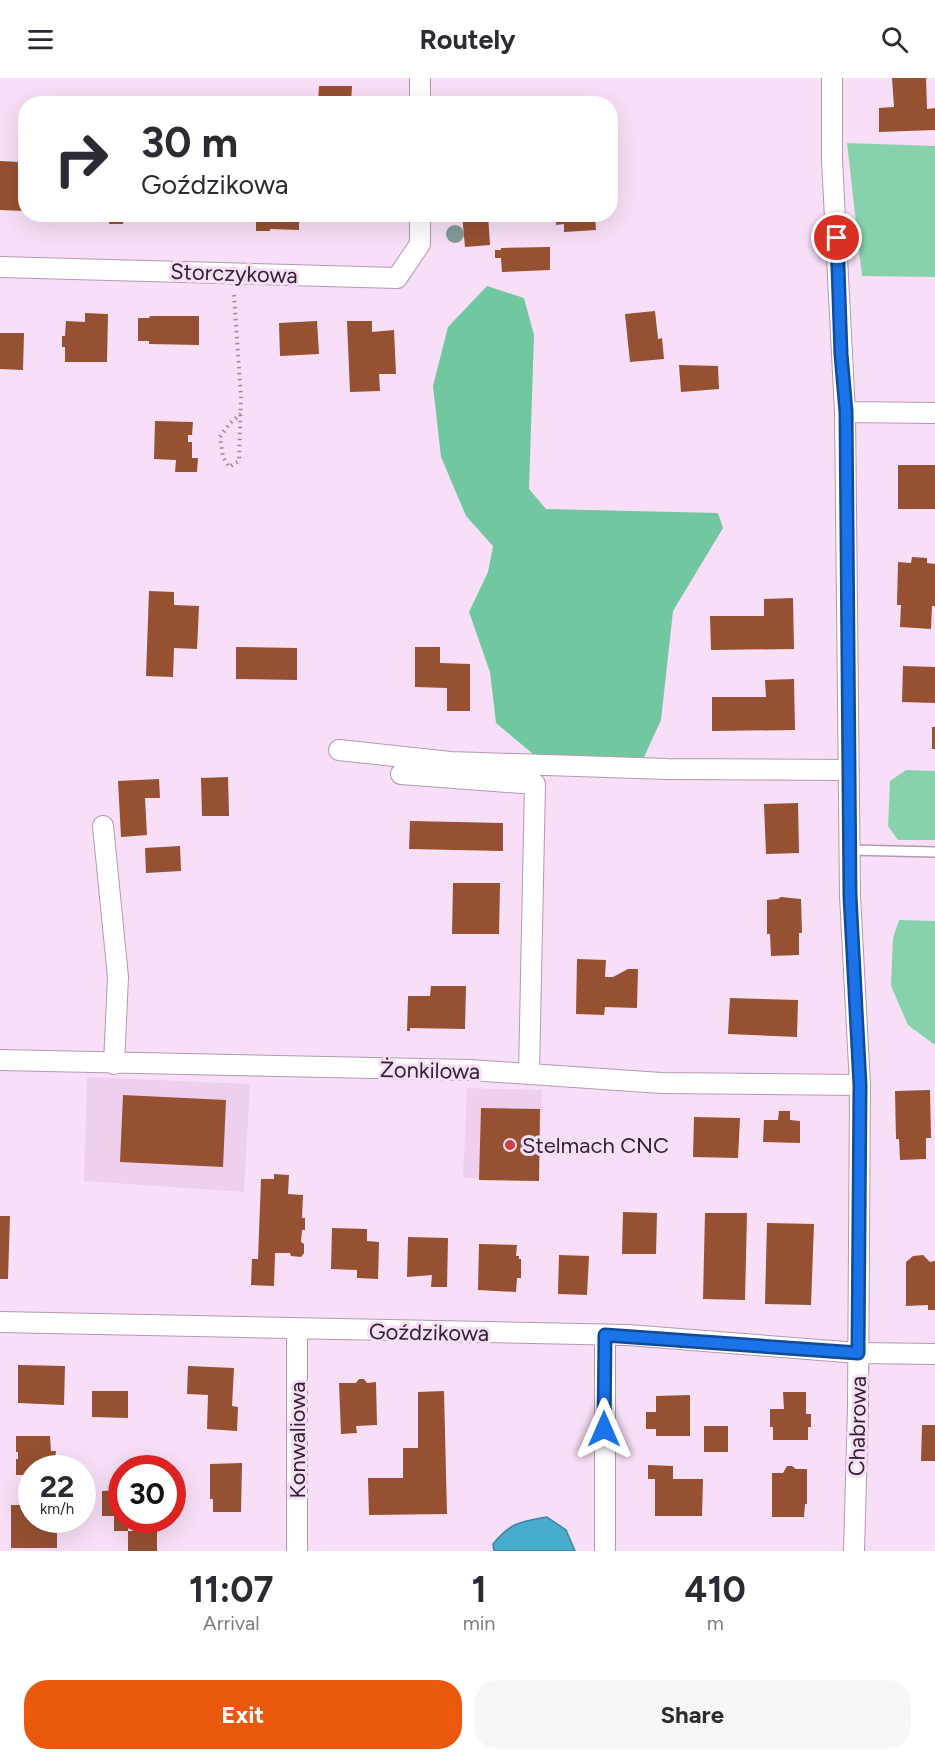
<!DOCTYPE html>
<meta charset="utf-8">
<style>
body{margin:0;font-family:Figtree,sans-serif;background:#f7f7f7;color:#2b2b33;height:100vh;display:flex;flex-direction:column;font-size:22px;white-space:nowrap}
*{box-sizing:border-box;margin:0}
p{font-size:20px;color:#7c7c81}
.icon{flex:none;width:33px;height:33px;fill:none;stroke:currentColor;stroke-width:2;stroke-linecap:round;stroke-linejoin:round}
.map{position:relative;height:1473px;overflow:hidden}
.panel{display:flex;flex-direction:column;background:#fff;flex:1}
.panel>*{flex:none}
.banner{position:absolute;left:18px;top:18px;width:600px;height:126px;border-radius:24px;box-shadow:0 6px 24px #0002;background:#fff;color:#2b2b33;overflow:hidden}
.speed{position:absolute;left:18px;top:1377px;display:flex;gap:12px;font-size:30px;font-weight:700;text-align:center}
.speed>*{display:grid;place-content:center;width:78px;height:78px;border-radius:50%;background:#fff;box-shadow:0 6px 24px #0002;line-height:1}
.speed small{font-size:15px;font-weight:400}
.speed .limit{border:9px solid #d22;background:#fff;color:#111}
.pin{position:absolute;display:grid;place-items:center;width:51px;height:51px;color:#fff;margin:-26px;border:3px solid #fff;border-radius:50%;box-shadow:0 2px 6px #0007}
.me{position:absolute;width:66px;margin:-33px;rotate:0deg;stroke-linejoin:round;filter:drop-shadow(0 0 4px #0008)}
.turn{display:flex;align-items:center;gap:21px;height:126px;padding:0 24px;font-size:27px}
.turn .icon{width:78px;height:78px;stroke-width:2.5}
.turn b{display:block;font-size:42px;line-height:51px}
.eta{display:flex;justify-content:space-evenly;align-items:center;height:102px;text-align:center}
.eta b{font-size:36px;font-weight:700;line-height:42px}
.button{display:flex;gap:12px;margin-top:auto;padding:12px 24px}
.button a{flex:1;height:69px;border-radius:24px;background:#ea580c;color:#fff;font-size:24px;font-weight:700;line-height:69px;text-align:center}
.button a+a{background:#f7f7f7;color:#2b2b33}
header{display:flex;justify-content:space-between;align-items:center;height:78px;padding:0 24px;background:#fff;font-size:27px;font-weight:700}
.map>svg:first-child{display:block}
</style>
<header><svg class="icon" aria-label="menu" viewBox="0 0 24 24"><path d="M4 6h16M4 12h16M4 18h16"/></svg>Routely<svg class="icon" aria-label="search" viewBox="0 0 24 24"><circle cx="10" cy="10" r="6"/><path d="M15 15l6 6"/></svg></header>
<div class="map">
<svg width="935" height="1473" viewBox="0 0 935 1473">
<rect width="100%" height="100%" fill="#f8dff7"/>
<path fill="#eed0ee" d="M87 999 250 1006 244 1114 84 1103Z
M467 1010 542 1012 539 1103 463 1100Z"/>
<path fill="#87d1ad" d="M847 65 935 68V199L862 198Z
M906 692 935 693V762H898L888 748 890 703Z
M899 842 935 843V967L908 947 891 908 893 860Z"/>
<path fill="#71c79f" d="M487 208 524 220 534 257 529 411 546 431 718 435 723 450 673 533 661 642 644 679 573 683 533 676 496 645 490 594 469 534 488 494 493 468 466 438 441 379 433 308 448 249Z"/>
<path fill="#48adcd" stroke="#40849d" stroke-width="1.5" d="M547 1439 566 1452 575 1473H494L493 1466C511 1444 520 1444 547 1439Z"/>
<path fill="#965032" d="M892 0H926L927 31 935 30V52L879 54V30L894 29Z
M319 8H352L351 26H318Z
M0 83 19 84V101L26 102V133L0 132Z
M110 136H124L123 146H109Z
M256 136H303L299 141V152L270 151V153H256Z
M462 136H488L490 167 465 169Z
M556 136H595L596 152 564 154V146L556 147Z
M550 169V192L502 194 501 180H495V172H501V170Z
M655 233 658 261 662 260 664 281 630 284 625 236Z
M85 235 108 236 107 284H65V269H62V258H65L66 243 85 244Z
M150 238H199V267L149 266V263H138V240H149Z
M317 243 319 276 280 278 279 245Z
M347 243H372V254L394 252 396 296H379L380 313 350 314Z
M0 255H24L23 292 0 291Z
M679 287 718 288 719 311 681 314Z
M155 343 193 344 192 357H188V364H192V380H198L197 394H175L176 382 154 381Z
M898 387H935V431H898Z
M912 479 927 480V485L935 486V528H932L931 551 900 549 901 527H897L898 484 911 485Z
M149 513 174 514V527L199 528 197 571 174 570 173 599 146 598Z
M793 520 794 571 711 572 710 538H764V521Z
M236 569 297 570V602L236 601Z
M415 569H440V585L470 586V633H447V610L415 609Z
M903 588 935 589V625L902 624Z
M794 601 795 652 712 653V619H766L765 602Z
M932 649H935V671H932Z
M228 699 229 738H202L201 700Z
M159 701 160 720H145L147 757 121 759 118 703Z
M798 725 799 775 766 776 764 726Z
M410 743 503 745V773L409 771Z
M180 768 181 793 146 795 145 770Z
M453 805H500L499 856H452Z
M781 819 801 821 802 855H799V877L771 878 770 856H767V822L778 821Z
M577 881 606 882 605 899H613L628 891H638L637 930 605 929 604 937 576 936Z
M431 908H466L465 951 410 950V953H407L408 918H430Z
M730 920 798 922 797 959 728 956Z
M930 1012 931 1060H926V1081L900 1082 899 1061H896L895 1013Z
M123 1017 226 1022 223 1089 120 1084Z
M481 1030 540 1031 539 1103 479 1102Z
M779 1033H790V1042L800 1043V1065L763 1064 764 1042H778Z
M694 1039 740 1040 738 1080 693 1079Z
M274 1096 289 1097 288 1116 303 1117 302 1140H305V1152H302L301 1164 304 1166V1175L301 1179 291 1178 290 1175H275L274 1208 251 1207 252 1181H258L261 1101H274Z
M623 1134 657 1135 656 1176H622Z
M705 1135H747L745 1222 703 1221Z
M0 1138H10L8 1201H0Z
M767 1145 814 1146 811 1227 765 1226Z
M332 1150 367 1151V1163L379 1164 378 1201 357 1200V1192L331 1191Z
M408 1159 448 1160 447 1209H431L432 1197 407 1199Z
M479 1166 517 1167 516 1178H519V1181H521V1200H517L516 1214 478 1212Z
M559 1177 589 1178 587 1217 558 1216Z
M923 1177 930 1184 935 1183V1232H928V1227L906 1228V1184L913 1178Z
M18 1287 65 1288 64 1327 18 1325Z
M188 1288 234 1290 232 1328 238 1329 237 1353 207 1351 208 1317 187 1316Z
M359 1301H364L367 1305 376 1304 377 1347 356 1348 357 1355 341 1356 339 1305H356Z
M92 1313H128V1340L92 1339Z
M444 1313 447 1436 369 1437 368 1400H403V1370H418V1314Z
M783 1314H806V1336H811V1349H808V1362H773V1349H770V1331H784Z
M690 1317V1358H656V1351H646V1334H656V1318Z
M922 1347H935V1383H921Z
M704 1348H728V1374H704Z
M16 1358H50L51 1373H56L54 1390H32V1397H16V1381H18V1374H16Z
M242 1385 241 1434H213V1421H210V1386Z
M648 1387 673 1388V1401H703L702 1438H655V1401H648Z
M787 1388H792L796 1391H807V1426H805L804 1439H772V1395H783Z
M122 1412V1442H128V1453H114V1438H102V1413Z
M11 1427H32V1442H57V1470H11Z
M128 1453H157V1473H128Z"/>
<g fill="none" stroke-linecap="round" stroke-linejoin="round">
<defs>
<path id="service" d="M850 772 935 774"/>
<path id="minor" d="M420 0V26
M832 0V82L845 334 850 818 860 1007 858 1329 854 1473
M0 189 397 200 420 166V136
M845 334 935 335
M339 672 450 684 668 691 849 692
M401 696 535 706 529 996
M103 748 118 899 114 986
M0 982 470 992 661 1005 860 1007
M0 1244 628 1257 858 1275 935 1276
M605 1257V1473
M297 1473V1251"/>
</defs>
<use href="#service" stroke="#b19ab1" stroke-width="12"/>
<use href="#minor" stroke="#b19ab1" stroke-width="22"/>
<path stroke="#9a899a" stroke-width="4" stroke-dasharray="1.5 4.5" stroke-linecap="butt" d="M234 217 241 320 239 383 229 389 223 379 220 359 230 345 241 336"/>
<use href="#service" stroke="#fff" stroke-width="9"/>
<use href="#minor" stroke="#fff" stroke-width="20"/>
</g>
<circle fill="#839b97" cx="455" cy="156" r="9"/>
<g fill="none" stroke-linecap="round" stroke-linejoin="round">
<defs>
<path id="route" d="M604 1351 605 1257 858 1275 860 1007 850 818 846 334 841 276 837 160"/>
</defs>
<use href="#route" stroke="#114b97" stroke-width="15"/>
<use href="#route" stroke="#1a73e8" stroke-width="10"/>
</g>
<circle fill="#cf4040" stroke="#f8dff7" stroke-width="2" cx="510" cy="1067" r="6"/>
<g text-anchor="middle" stroke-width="6" stroke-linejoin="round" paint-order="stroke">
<g font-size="22" fill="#2e252e" stroke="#f8dff7">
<text transform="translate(234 195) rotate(2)" y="8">Storczykowa</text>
<text transform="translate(430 992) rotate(1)" y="8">Żonkilowa</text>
<text transform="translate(429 1254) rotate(1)" y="8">Goździkowa</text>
<text transform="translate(857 1348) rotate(-89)" y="8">Chabrowa</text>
<text transform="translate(297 1362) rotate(-90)" y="8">Konwaliowa</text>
</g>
<g font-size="22" fill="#2e252e" stroke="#f8dff7" text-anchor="start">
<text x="522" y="1075">Stelmach CNC</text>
</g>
</g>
</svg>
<div class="speed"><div>22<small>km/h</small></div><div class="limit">30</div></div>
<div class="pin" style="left:837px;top:160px;background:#d93025"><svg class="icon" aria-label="arrive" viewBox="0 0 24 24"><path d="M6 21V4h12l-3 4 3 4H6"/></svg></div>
<svg class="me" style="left:604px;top:1351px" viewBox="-20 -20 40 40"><path d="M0-17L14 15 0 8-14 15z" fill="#1a73e8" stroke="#fff" stroke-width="4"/></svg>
<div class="banner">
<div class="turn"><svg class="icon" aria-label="right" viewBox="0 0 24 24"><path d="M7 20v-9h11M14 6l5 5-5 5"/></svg><div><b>30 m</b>Goździkowa</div></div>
</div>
</div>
<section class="panel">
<div class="eta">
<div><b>11:07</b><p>Arrival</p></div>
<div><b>1</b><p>min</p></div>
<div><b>410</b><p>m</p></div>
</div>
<div class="button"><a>Exit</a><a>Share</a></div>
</section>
